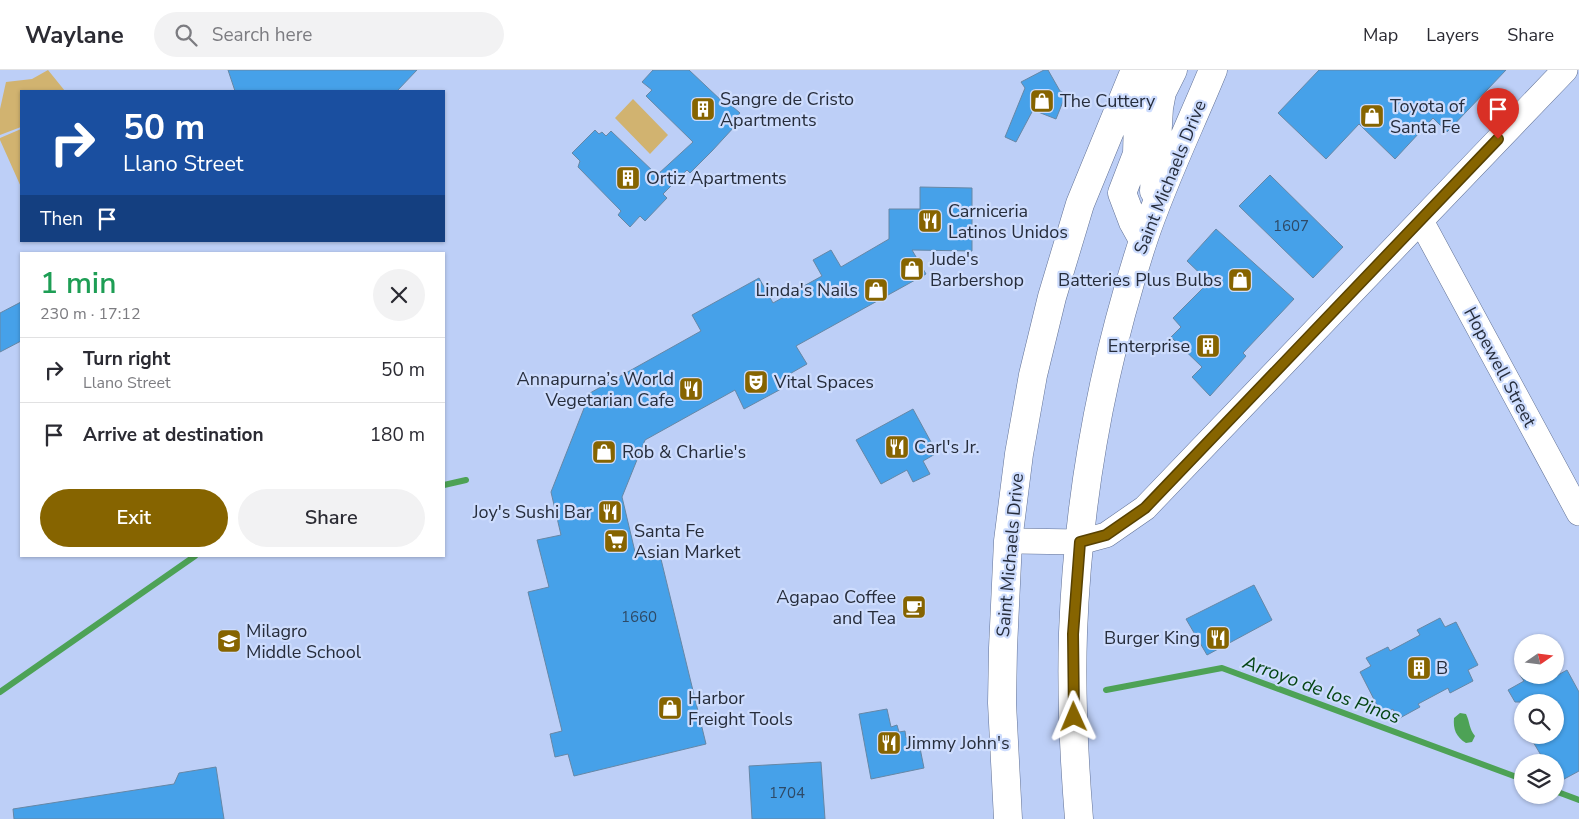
<!DOCTYPE html>
<meta charset="utf-8">
<style>
body{margin:0;font-family:"Nunito Sans",sans-serif;background:#f2f2f3;color:#2b2b33;height:100vh;display:flex;flex-direction:column;font-size:19px;white-space:nowrap}
*{box-sizing:border-box;margin:0}
p{font-size:16px;color:#7c7c81}
.icon{flex:none;width:28px;height:28px;fill:none;stroke:currentColor;stroke-width:2;stroke-linecap:round;stroke-linejoin:round}
.map{position:relative;flex:1;overflow:hidden}
.side{position:absolute;left:20px;top:182px;width:425px;height:305px;display:flex;flex-direction:column;background:#fff;border-radius:0px;box-shadow:0 1px 4px #0004}
.side>*{flex:none}
.banner{position:absolute;left:20px;top:20px;width:425px;height:152px;border-radius:0px;box-shadow:0 1px 4px #0004;background:#1a4fa0;color:#fff;overflow:hidden}
.needle{width:32px;rotate:76deg}
.tools{position:absolute;left:1514px;top:564px;display:grid;gap:10px}
.tools a{display:grid;place-items:center;width:50px;height:50px;border-radius:50%;background:#fff;box-shadow:0 1px 4px #0004;font-size:25px}
.pin{position:absolute;display:grid;place-items:center;width:42px;height:42px;color:#fff;margin:-51px -21px;border-radius:50% 50% 50% 0;rotate:-45deg;box-shadow:0 0 5px #0007}
.pin .icon{rotate:45deg}
.me{position:absolute;width:55px;margin:-28px;rotate:359deg;stroke-linejoin:round;filter:drop-shadow(0 0 4px #0008)}
.turn{display:flex;align-items:center;gap:18px;height:105px;padding:0 20px;font-size:22px}
.turn .icon{width:65px;height:65px;stroke-width:2.5}
.turn b{display:block;font-size:35px;line-height:42px}
.then{display:flex;align-items:center;height:48px;padding:0 20px;background:#0003;gap:10px;font-size:19px}
.round{display:grid;place-items:center;flex:none;width:52px;height:52px;border-radius:26px;background:#f2f2f3}
.headline{display:flex;align-items:center;justify-content:space-between;height:85px;padding:0 20px}
h1{font-size:30px;font-weight:600;line-height:38px;color:#1e9e55}
.primary-button{display:flex;gap:10px;margin-top:auto;padding:10px 20px}
.primary-button a{flex:1;height:58px;border-radius:30px;background:#866400;color:#fff;font-size:20px;font-weight:600;line-height:58px;text-align:center}
.primary-button a+a{background:#f2f2f3;color:#2b2b33}
ul{padding:0;list-style:none}
li{display:flex;align-items:center;gap:15px;height:65px;padding:0 20px;border-top:1px solid #e1e1e2}
li div{flex:1}
li b{display:block;font-size:19px}
li em{font-style:normal}
header{display:flex;align-items:center;gap:30px;box-sizing:border-box;height:70px;padding:0 25px;background:#fff;border-bottom:1px solid #e1e1e2}
header strong{font-size:24px}
nav{display:flex;gap:28px;margin-inline-start:auto;font-size:18px}
.search{width:350px;height:45px;background:#f2f2f3;display:flex;align-items:center;gap:12px;box-sizing:border-box;padding:0 18px;border-radius:28px;color:#7c7c81;font-size:19px}
.map>svg:first-child{display:block}
</style>
<header>
<strong>Waylane</strong>
<div class="search"><svg class="icon" aria-label="search" viewBox="0 0 24 24"><circle cx="10" cy="10" r="6"/><path d="M15 15l6 6"/></svg>Search here</div>
<nav><a>Map</a><a>Layers</a><a>Share</a></nav>
</header>
<div class="map">
<svg width="1579" height="749" viewBox="0 0 1579 749">
<rect width="100%" height="100%" fill="#bdcff7"/>
<path fill="#d1b370" d="M48 0 65 21H21V57L0 65V39L6 12 32 9Z
M633 29 668 65 650 84 615 48Z
M21 59V117L0 70V68Z"/>
<path fill="#4da256" d="M1460 643 1466 644C1470 652 1469 659 1475 666L1472 672 1466 673C1456 667 1453 659 1454 648Z"/>
<g fill="none" stroke-linecap="round" stroke-linejoin="round">
<path stroke="#4da256" stroke-width="6" d="M444 415 466 410
M1106 620 1222 598 1522 709
M0 622 195 486
M1555 721 1579 730"/>
</g>
<path fill="#46a1e9" stroke="#6687a6" d="M228 0H417L397 21H235Z
M653 0H689L724 33 726 31 740 43 731 53 735 56 712 81 690 103 687 100 663 124 667 128 645 151 640 146 630 157 618 145 621 141 578 97 580 91 572 83 595 60 599 64 602 62 606 66 611 61 657 105 693 72 646 26 652 20 642 12Z
M1044 0H1048L1060 21 1066 24 1056 49 1033 40 1016 72 1005 67 1025 18 1021 12Z
M1319 0H1506L1447 62 1433 48 1395 89 1359 54 1326 89 1278 43Z
M1270 105 1343 177 1313 208 1239 136Z
M920 117 972 118V181L912 180 926 204 796 276 807 294 779 310 783 318 744 339 735 320 645 370 622 427 636 486 659 481 706 674 574 706 568 684 555 687 550 664 562 661 528 522 549 517 537 470 561 465 551 422 590 323 701 261 692 245 759 208 773 233 822 206 813 190 831 180 841 197 889 169V139H920Z
M1216 159 1294 229 1243 283 1246 286 1210 326 1192 307 1202 297 1171 267 1181 257 1173 248 1209 212 1187 191Z
M21 232V271L0 282V243Z
M913 339 937 383 923 391 930 404 913 412 907 400 881 414 856 370Z
M1254 515 1272 550 1207 585 1186 549Z
M1440 548 1445 557 1456 552 1478 595 1468 600 1473 611 1450 623 1448 618 1418 634 1420 637 1398 649 1393 639 1382 645 1360 602 1371 596 1366 588 1388 577 1390 581 1420 565 1417 560Z
M1567 600 1579 622V701L1555 714V692H1545L1529 665H1555V632H1515L1508 620 1524 611 1520 605H1558Z
M887 639 891 657 897 655 899 662 905 661 906 668 912 667 914 674 919 673 924 698 871 709 859 644Z
M821 692 825 749H752L749 696Z
M216 697 224 749H14L13 739 174 714 179 703Z"/>
<g fill="none" stroke-linecap="round" stroke-linejoin="round">
<defs>
<path id="minor" d="M1421 151 1579 443
M1008 471 1080 472 1106 465 1145 438 1565 0"/>
<path id="primary" d="M1154 121 1159 38 1162 22 1173 0
M1143 170 1133 152 1122 123 1137 84 1138 49 1144 2
M1008 749 1002 633 1003 578 1008 471 1019 384 1033 305 1052 227 1080 134 1135 0
M1079 749C1074 688 1071 625 1073 563 1078 429 1102 295 1144 168 1163 111 1190 56 1213 0"/>
</defs>
<use href="#minor" stroke="#617195" stroke-width="26"/>
<use href="#primary" stroke="#617195" stroke-width="29"/>
<use href="#minor" stroke="#fff" stroke-width="25"/>
<use href="#primary" stroke="#fff" stroke-width="28"/>
</g>
<g fill="none" stroke-linecap="round" stroke-linejoin="round">
<defs>
<path id="route" d="M1074 647 1073 564 1080 472 1106 465 1145 438 1498 69"/>
</defs>
<use href="#route" stroke="#574100" stroke-width="12"/>
<use href="#route" stroke="#866400" stroke-width="9"/>
</g>
<defs>
<symbol id="shop-square" viewBox="-11 -11 22 22"><rect x="-9" y="-9" width="18" height="18" rx="4" fill="#866400" stroke="#cddcfd"/><path d="M-5-2.5h2.3a2.7 3.5 0 0 1 5.4 0H5L5.5 6h-11ZM-1.5-2.5h3a1.5 2.3 0 0 0-3 0Z" fill="#fff"/></symbol>
<symbol id="building-square" viewBox="-11 -11 22 22"><rect x="-9" y="-9" width="18" height="18" rx="4" fill="#866400" stroke="#cddcfd"/><path d="M-4-6H4V6H1V3H-1V6H-4ZM-2.5-4.3h1.7v1.8h-1.7ZM.8-4.3h1.7v1.8H.8ZM-2.5-1h1.7V.8h-1.7ZM.8-1h1.7V.8H.8Z" fill="#fff"/></symbol>
<symbol id="restaurant-square" viewBox="-11 -11 22 22"><rect x="-9" y="-9" width="18" height="18" rx="4" fill="#866400" stroke="#cddcfd"/><path d="M-5-6h1v4h1v-4h1v4h1v-4h1v5L-1.5 .5V6h-2V.5L-5-1ZM5-6V6H3V1.5H1.5Q1.5-4 5-6Z" fill="#fff"/></symbol>
<symbol id="theatre-square" viewBox="-11 -11 22 22"><rect x="-9" y="-9" width="18" height="18" rx="4" fill="#866400" stroke="#cddcfd"/><path d="M-5-5.5Q0-4 5-5.5V0Q5 5 0 6Q-5 5-5 0ZM-3.3-2.5H-1v1.5H-3.3ZM1-2.5H3.3v1.5H1ZM-2.8 1Q0 5.5 2.8 1Z" fill="#fff"/></symbol>
<symbol id="supermarket-square" viewBox="-11 -11 22 22"><rect x="-9" y="-9" width="18" height="18" rx="4" fill="#866400" stroke="#cddcfd"/><path d="M-6-5.5h2.5l.6 2H6L4.5 2H-2.5L-4.4-4H-6ZM-1.5 3.2a1.3 1.3 0 1 0 .1 0ZM3 3.2a1.3 1.3 0 1 0 .1 0Z" fill="#fff"/></symbol>
<symbol id="cafe-square" viewBox="-11 -11 22 22"><rect x="-9" y="-9" width="18" height="18" rx="4" fill="#866400" stroke="#cddcfd"/><path d="M-5.5-4.5H6V0H3Q3 3.5 0 3.5H-2.5Q-5.5 3.5-5.5 0ZM3-3.2v2h1.7v-2ZM-6 4.5H4V6H-6Z" fill="#fff"/></symbol>
<symbol id="school-square" viewBox="-11 -11 22 22"><rect x="-9" y="-9" width="18" height="18" rx="4" fill="#866400" stroke="#cddcfd"/><path d="M0-5L7-2L0 1L-7-2ZM-4 1L0 2.5L4 1V4Q0 6-4 4Z" fill="#fff"/></symbol>
</defs>
<g fill-rule="evenodd">
<use href="#shop-square" x="1028" y="17" width="28" height="28"/>
<use href="#building-square" x="689" y="25" width="28" height="28"/>
<use href="#shop-square" x="1358" y="32" width="28" height="28"/>
<use href="#building-square" x="614" y="94" width="28" height="28"/>
<use href="#restaurant-square" x="916" y="137" width="28" height="28"/>
<use href="#shop-square" x="898" y="185" width="28" height="28"/>
<use href="#shop-square" x="1226" y="196" width="28" height="28"/>
<use href="#shop-square" x="862" y="206" width="28" height="28"/>
<use href="#building-square" x="1194" y="262" width="28" height="28"/>
<use href="#theatre-square" x="742" y="298" width="28" height="28"/>
<use href="#restaurant-square" x="677" y="305" width="28" height="28"/>
<use href="#restaurant-square" x="883" y="363" width="28" height="28"/>
<use href="#shop-square" x="590" y="368" width="28" height="28"/>
<use href="#restaurant-square" x="596" y="428" width="28" height="28"/>
<use href="#supermarket-square" x="602" y="457" width="28" height="28"/>
<use href="#cafe-square" x="900" y="523" width="28" height="28"/>
<use href="#restaurant-square" x="1204" y="554" width="28" height="28"/>
<use href="#school-square" x="215" y="557" width="28" height="28"/>
<use href="#building-square" x="1405" y="584" width="28" height="28"/>
<use href="#shop-square" x="656" y="624" width="28" height="28"/>
<use href="#restaurant-square" x="875" y="659" width="28" height="28"/>
</g>
<g text-anchor="middle" stroke-width="4.5" stroke-linejoin="round" paint-order="stroke">
<g font-size="15" fill="#2e4a67">
<text x="1291" y="161">1607</text>
<text x="639" y="552">1660</text>
<text x="787" y="728">1704</text>
</g>
<g font-size="18" fill="#262d3c" stroke="#cddcfd" text-anchor="start">
<text x="720" y="35">Sangre de Cristo<tspan x="720" dy="21">Apartments</tspan></text>
<text x="1060" y="37">The Cuttery</text>
<text x="1390" y="42">Toyota of<tspan x="1390" dy="21">Santa Fe</tspan></text>
<text x="646" y="114">Ortiz Apartments</text>
<text x="948" y="147">Carniceria<tspan x="948" dy="21">Latinos Unidos</tspan></text>
<text x="930" y="195">Jude's<tspan x="930" dy="21">Barbershop</tspan></text>
<text x="1222" y="216" text-anchor="end">Batteries Plus Bulbs</text>
<text x="858" y="226" text-anchor="end">Linda's Nails</text>
<text x="1190" y="282" text-anchor="end">Enterprise</text>
<text x="674" y="315" text-anchor="end">Annapurna’s World<tspan x="674" dy="21">Vegetarian Cafe</tspan></text>
<text x="774" y="318">Vital Spaces</text>
<text x="914" y="383">Carl's Jr.</text>
<text x="622" y="388">Rob &amp; Charlie's</text>
<text x="592" y="448" text-anchor="end">Joy's Sushi Bar</text>
<text x="634" y="467">Santa Fe<tspan x="634" dy="21">Asian Market</tspan></text>
<text x="896" y="533" text-anchor="end">Agapao Coffee<tspan x="896" dy="21">and Tea</tspan></text>
<text x="246" y="567">Milagro<tspan x="246" dy="21">Middle School</tspan></text>
<text x="1200" y="574" text-anchor="end">Burger King</text>
<text x="1436" y="604">B</text>
<text x="688" y="634">Harbor<tspan x="688" dy="21">Freight Tools</tspan></text>
<text x="906" y="679">Jimmy John's</text>
</g>
<g font-size="18" fill="#262d3c" stroke="#cddcfd">
<text transform="translate(1170 107) rotate(-68)" y="6">Saint Michaels Drive</text>
<text transform="translate(1500 297) rotate(62)" y="6">Hopewell Street</text>
<text transform="translate(1010 485) rotate(-85)" y="6">Saint Michaels Drive</text>
</g>
<g font-size="19" font-style="italic" fill="#044513" stroke="#cddcfd">
<text transform="translate(1322 619) rotate(20)" y="7">Arroyo de los Pinos</text>
</g>
</g>
</svg>
<div class="tools">
<a><svg class="needle" viewBox="-14 -14 28 28"><path d="M0-13l5 13h-10z" fill="#e53935"/><path d="M0 13l5-13h-10z" fill="#7c7c81"/></svg></a>
<a><svg class="icon" aria-label="search" viewBox="0 0 24 24"><circle cx="10" cy="10" r="6"/><path d="M15 15l6 6"/></svg></a>
<a><svg class="icon" aria-label="layers" viewBox="0 0 24 24"><path d="M12 4l9 5-9 5-9-5zM3 14l9 5 9-5"/></svg></a>
</div>
<div class="pin" style="left:1498px;top:69px;background:#d93025"><svg class="icon" aria-label="arrive" viewBox="0 0 24 24"><path d="M6 21V4h12l-3 4 3 4H6"/></svg></div>
<svg class="me" style="left:1074px;top:647px" viewBox="-20 -20 40 40"><path d="M0-17L14 15 0 8-14 15z" fill="#866400" stroke="#fff" stroke-width="4"/></svg>
<div class="banner">
<div class="turn"><svg class="icon" aria-label="right" viewBox="0 0 24 24"><path d="M7 20v-9h11M14 6l5 5-5 5"/></svg><div><b>50 m</b>Llano Street</div></div>
<div class="then">Then<svg class="icon" aria-label="arrive" viewBox="0 0 24 24"><path d="M6 21V4h12l-3 4 3 4H6"/></svg></div>
</div>
<section class="side">
<div class="headline"><div><h1>1 min</h1><p>230 m · 17:12</p></div><a class="round"><svg class="icon" aria-label="close" viewBox="0 0 24 24"><path d="M6 6l12 12M18 6L6 18"/></svg></a></div>
<ul>
<li><svg class="icon" aria-label="right" viewBox="0 0 24 24"><path d="M7 20v-9h11M14 6l5 5-5 5"/></svg><div><b>Turn right</b><p>Llano Street</p></div><em>50 m</em></li>
<li><svg class="icon" aria-label="arrive" viewBox="0 0 24 24"><path d="M6 21V4h12l-3 4 3 4H6"/></svg><div><b>Arrive at destination</b></div><em>180 m</em></li>
</ul>
<div class="primary-button"><a>Exit</a><a>Share</a></div>
</section>
</div>
